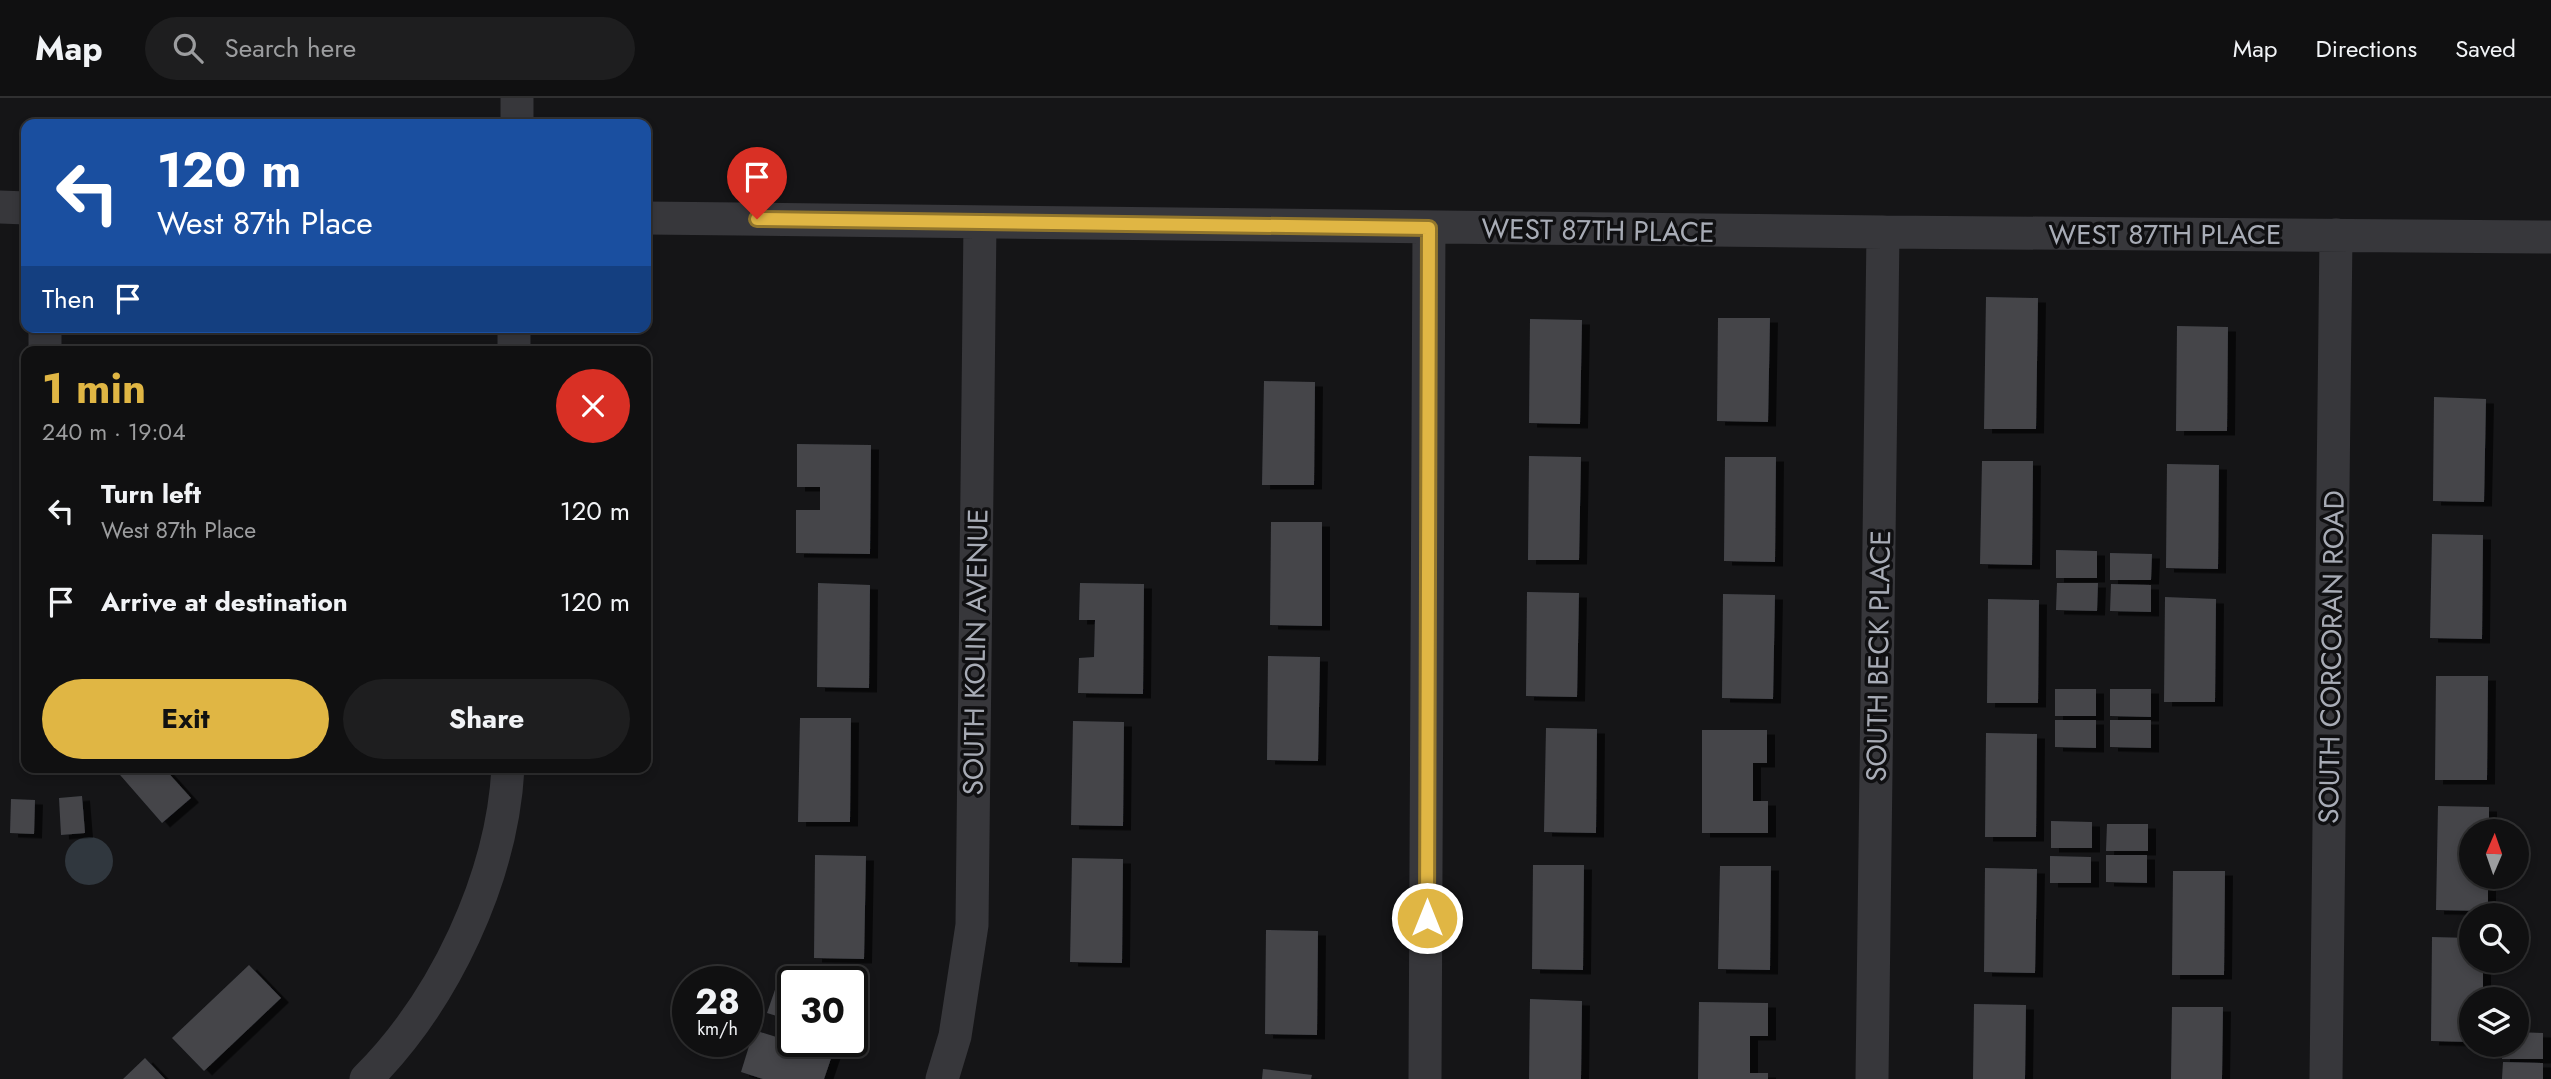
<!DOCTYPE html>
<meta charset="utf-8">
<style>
body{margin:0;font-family:Jost,sans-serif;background:#1e1e1f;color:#f1f3f6;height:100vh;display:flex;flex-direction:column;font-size:26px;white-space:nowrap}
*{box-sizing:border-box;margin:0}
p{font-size:23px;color:#9c9d9f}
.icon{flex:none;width:38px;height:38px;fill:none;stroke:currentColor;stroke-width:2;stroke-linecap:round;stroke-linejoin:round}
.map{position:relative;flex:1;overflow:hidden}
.details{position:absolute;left:21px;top:248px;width:630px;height:427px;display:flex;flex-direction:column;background:#101011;border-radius:14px;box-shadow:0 4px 10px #0003,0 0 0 2px #303031}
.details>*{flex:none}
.top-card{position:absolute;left:21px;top:21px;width:630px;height:214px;border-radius:14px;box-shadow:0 4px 10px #0003,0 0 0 2px #303031;background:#1a4fa0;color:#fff;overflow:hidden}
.needle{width:46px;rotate:2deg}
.buttons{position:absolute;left:2459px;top:721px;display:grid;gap:14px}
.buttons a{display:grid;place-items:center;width:70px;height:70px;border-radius:50%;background:#101011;box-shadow:0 4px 10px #0003,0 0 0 2px #303031;font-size:35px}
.speed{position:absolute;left:672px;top:868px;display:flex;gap:14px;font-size:35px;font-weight:700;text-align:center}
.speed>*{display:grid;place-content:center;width:91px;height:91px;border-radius:50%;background:#101011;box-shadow:0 4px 10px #0003,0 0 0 2px #303031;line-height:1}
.speed small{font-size:18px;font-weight:400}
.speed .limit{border:4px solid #111;border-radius:10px;background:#fff;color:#111}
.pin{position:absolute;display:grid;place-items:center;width:60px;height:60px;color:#fff;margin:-72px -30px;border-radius:50% 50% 50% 0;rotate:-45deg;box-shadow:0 0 7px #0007}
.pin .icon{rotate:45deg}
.me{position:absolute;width:77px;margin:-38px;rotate:0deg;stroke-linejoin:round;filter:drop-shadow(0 0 5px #0008)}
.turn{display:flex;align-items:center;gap:24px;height:147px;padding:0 21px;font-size:32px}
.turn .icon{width:91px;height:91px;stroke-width:2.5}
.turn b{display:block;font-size:49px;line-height:60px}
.then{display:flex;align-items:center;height:66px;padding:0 21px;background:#0003;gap:14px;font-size:26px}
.round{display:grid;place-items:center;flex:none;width:74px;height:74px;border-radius:37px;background:#1e1e1f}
.summary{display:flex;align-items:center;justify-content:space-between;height:119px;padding:0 21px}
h1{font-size:42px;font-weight:700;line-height:52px;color:#e0b644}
.cta{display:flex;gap:14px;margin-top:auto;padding:14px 21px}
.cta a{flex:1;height:80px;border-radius:42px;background:#e0b644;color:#111;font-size:28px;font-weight:700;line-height:80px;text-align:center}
.cta a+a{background:#1e1e1f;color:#f1f3f6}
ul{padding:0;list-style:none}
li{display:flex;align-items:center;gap:21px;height:91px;padding:0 21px}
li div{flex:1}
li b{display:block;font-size:26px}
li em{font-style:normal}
header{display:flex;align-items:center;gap:42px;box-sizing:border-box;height:98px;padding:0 35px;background:#101011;border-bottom:2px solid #303031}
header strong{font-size:33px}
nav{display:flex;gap:38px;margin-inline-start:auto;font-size:24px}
.search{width:490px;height:63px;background:#1e1e1f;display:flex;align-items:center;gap:18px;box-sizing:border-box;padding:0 24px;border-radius:38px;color:#9c9d9f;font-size:26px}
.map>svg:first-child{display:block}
</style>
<header>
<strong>Map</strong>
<div class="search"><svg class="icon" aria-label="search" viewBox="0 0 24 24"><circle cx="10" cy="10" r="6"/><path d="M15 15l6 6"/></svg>Search here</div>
<nav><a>Map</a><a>Directions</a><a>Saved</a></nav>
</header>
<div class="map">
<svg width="2551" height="981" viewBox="0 0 2551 981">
<defs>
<filter id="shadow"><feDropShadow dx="8" dy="4.5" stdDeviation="0" flood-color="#0009"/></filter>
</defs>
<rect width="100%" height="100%" fill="#151517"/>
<path fill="#30373e" d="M65 763a24 24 0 1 1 48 0a24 24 0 1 1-48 0Z"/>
<path fill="#44454a" filter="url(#shadow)" d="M1986 199 2038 200 2036 331H1984Z
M1718 220H1770L1768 324 1717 323Z
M1530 221 1582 222 1580 326 1529 325Z
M2177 228 2228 229 2227 333H2176Z
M1264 283 1315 284 1314 387H1262Z
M2434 299 2486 301 2484 404 2433 403Z
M797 346 871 347 870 456 796 455V412H820V389H797Z
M1529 358 1581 359 1579 462H1528Z
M1725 359H1776L1775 464 1724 463Z
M1982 363H2033L2032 467 1980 466Z
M2167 366 2219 367 2218 471 2166 470Z
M1271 424H1322V528L1270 527Z
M2432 436 2483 437 2482 541 2430 540Z
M2056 452 2097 453V480H2056Z
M2110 455 2152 456 2151 482H2110Z
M818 485 870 487 869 590 817 589Z
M1080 485 1144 486 1143 596 1078 595 1079 560 1094 559 1095 522H1079Z
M2057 485H2098L2097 513 2056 512Z
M2111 486 2151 487V514L2110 513Z
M1527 494 1579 495 1577 599 1526 598Z
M1723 496 1775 497 1773 601 1722 600Z
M2165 499 2216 501 2215 604H2164Z
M1988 501 2039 502 2038 605H1987Z
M1268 558 1320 559 1318 663 1267 662Z
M2436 578H2488L2487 682H2435Z
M2055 591H2096V618H2055Z
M2110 591H2151V619L2110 618Z
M800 620H851L850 724H798Z
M2055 622H2096V650L2055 649Z
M2110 622H2151V650L2110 649Z
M1073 623 1124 624 1123 728 1071 727Z
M1546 630 1597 631 1596 735 1544 734Z
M1702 632H1767V665H1753V703H1768V735H1702Z
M1986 635 2037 636 2036 739H1985Z
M114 670H164L191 700 162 725Z
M82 698 85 735 61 737 59 700Z
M11 701 35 702 34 736 10 735Z
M2438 708 2489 709V733H2471V779H2488V813L2436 812Z
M2051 723 2092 724V750H2051Z
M2107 726H2148V753H2106Z
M815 757 866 758 864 861 814 860Z
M2106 757H2147V785L2106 784Z
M2050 758 2091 759V785H2050Z
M1072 760 1123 761 1122 865 1070 864Z
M1533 767H1584L1583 872 1532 871Z
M1720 768H1771L1770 872 1718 871Z
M1985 770 2037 771 2035 875 1984 874Z
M2173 773H2225L2224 877H2172Z
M1266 832 1318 833 1317 937 1265 936Z
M2432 839 2471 840V863H2483V901H2471V944L2431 943Z
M249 867 281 900 204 973 172 940Z
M778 883 793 888V923L767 915Z
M1530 901 1582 903 1581 981H1529Z
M1699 904 1768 905V938H1750V975H1768V981H1698Z
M1974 906 2026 907 2025 981H1973Z
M2172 909H2223L2222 981H2171Z
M793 924V943H837L824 981H763L741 974 754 932 786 942Z
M2516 934 2543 935V961H2502V947H2516Z
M145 960 165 981H123Z
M2503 964 2543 965V981H2502Z
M1263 971 1312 977 1311 981H1262Z"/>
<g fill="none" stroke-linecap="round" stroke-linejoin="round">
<path stroke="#37373b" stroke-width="33" d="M517 26V0
M0 109 26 110
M646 120 1883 134 2551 139
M45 254V229
M514 254V229
M366 981C444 903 502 781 508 670
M942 981 955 938 972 827 980 124
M1425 981 1429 130
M1872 981 1883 134
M2326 981 2336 137"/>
</g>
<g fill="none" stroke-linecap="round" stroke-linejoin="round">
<defs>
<path id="route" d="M757 121 1429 130 1427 820"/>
</defs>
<use href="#route" stroke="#92762c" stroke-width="18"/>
<use href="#route" stroke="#e0b644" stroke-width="12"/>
</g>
<g text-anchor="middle" stroke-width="7" stroke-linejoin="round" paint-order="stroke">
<g font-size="28" fill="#a8acb6" stroke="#101012">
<text transform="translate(1598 132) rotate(1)" y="10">WEST 87TH PLACE</text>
<text x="2165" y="146">WEST 87TH PLACE</text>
<text transform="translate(975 554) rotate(-89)" y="10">SOUTH KOLIN AVENUE</text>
<text transform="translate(1878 558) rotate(-89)" y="10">SOUTH BECK PLACE</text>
<text transform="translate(2331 559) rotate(-89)" y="10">SOUTH CORCORAN ROAD</text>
</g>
</g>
</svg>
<div class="buttons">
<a><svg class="needle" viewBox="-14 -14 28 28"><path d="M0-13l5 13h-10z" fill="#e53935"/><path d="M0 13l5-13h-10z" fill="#9c9d9f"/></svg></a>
<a><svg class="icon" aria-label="search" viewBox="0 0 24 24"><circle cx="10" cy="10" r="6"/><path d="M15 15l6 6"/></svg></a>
<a><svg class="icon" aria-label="layers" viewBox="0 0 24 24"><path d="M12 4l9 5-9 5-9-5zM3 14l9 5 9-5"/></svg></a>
</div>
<div class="speed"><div>28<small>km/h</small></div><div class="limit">30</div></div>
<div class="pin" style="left:757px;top:121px;background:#d93025"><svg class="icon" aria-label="arrive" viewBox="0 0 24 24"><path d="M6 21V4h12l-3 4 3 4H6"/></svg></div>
<svg class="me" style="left:1427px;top:820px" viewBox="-20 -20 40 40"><circle r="17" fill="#e0b644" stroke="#fff" stroke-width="3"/><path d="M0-11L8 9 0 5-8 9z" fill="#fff"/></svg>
<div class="top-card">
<div class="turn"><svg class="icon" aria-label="left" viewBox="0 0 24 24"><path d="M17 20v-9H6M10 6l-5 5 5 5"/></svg><div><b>120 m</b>West 87th Place</div></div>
<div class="then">Then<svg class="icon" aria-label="arrive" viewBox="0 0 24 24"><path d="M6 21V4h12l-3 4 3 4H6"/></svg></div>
</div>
<section class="details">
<div class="summary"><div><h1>1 min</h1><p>240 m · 19:04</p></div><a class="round" style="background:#d93025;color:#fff"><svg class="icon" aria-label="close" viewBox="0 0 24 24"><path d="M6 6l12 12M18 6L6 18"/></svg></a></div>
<ul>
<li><svg class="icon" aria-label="left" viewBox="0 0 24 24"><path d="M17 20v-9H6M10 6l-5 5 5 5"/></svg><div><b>Turn left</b><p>West 87th Place</p></div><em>120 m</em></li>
<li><svg class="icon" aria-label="arrive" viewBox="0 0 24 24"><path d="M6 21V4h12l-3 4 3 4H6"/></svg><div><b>Arrive at destination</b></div><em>120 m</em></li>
</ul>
<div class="cta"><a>Exit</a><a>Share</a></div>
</section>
</div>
